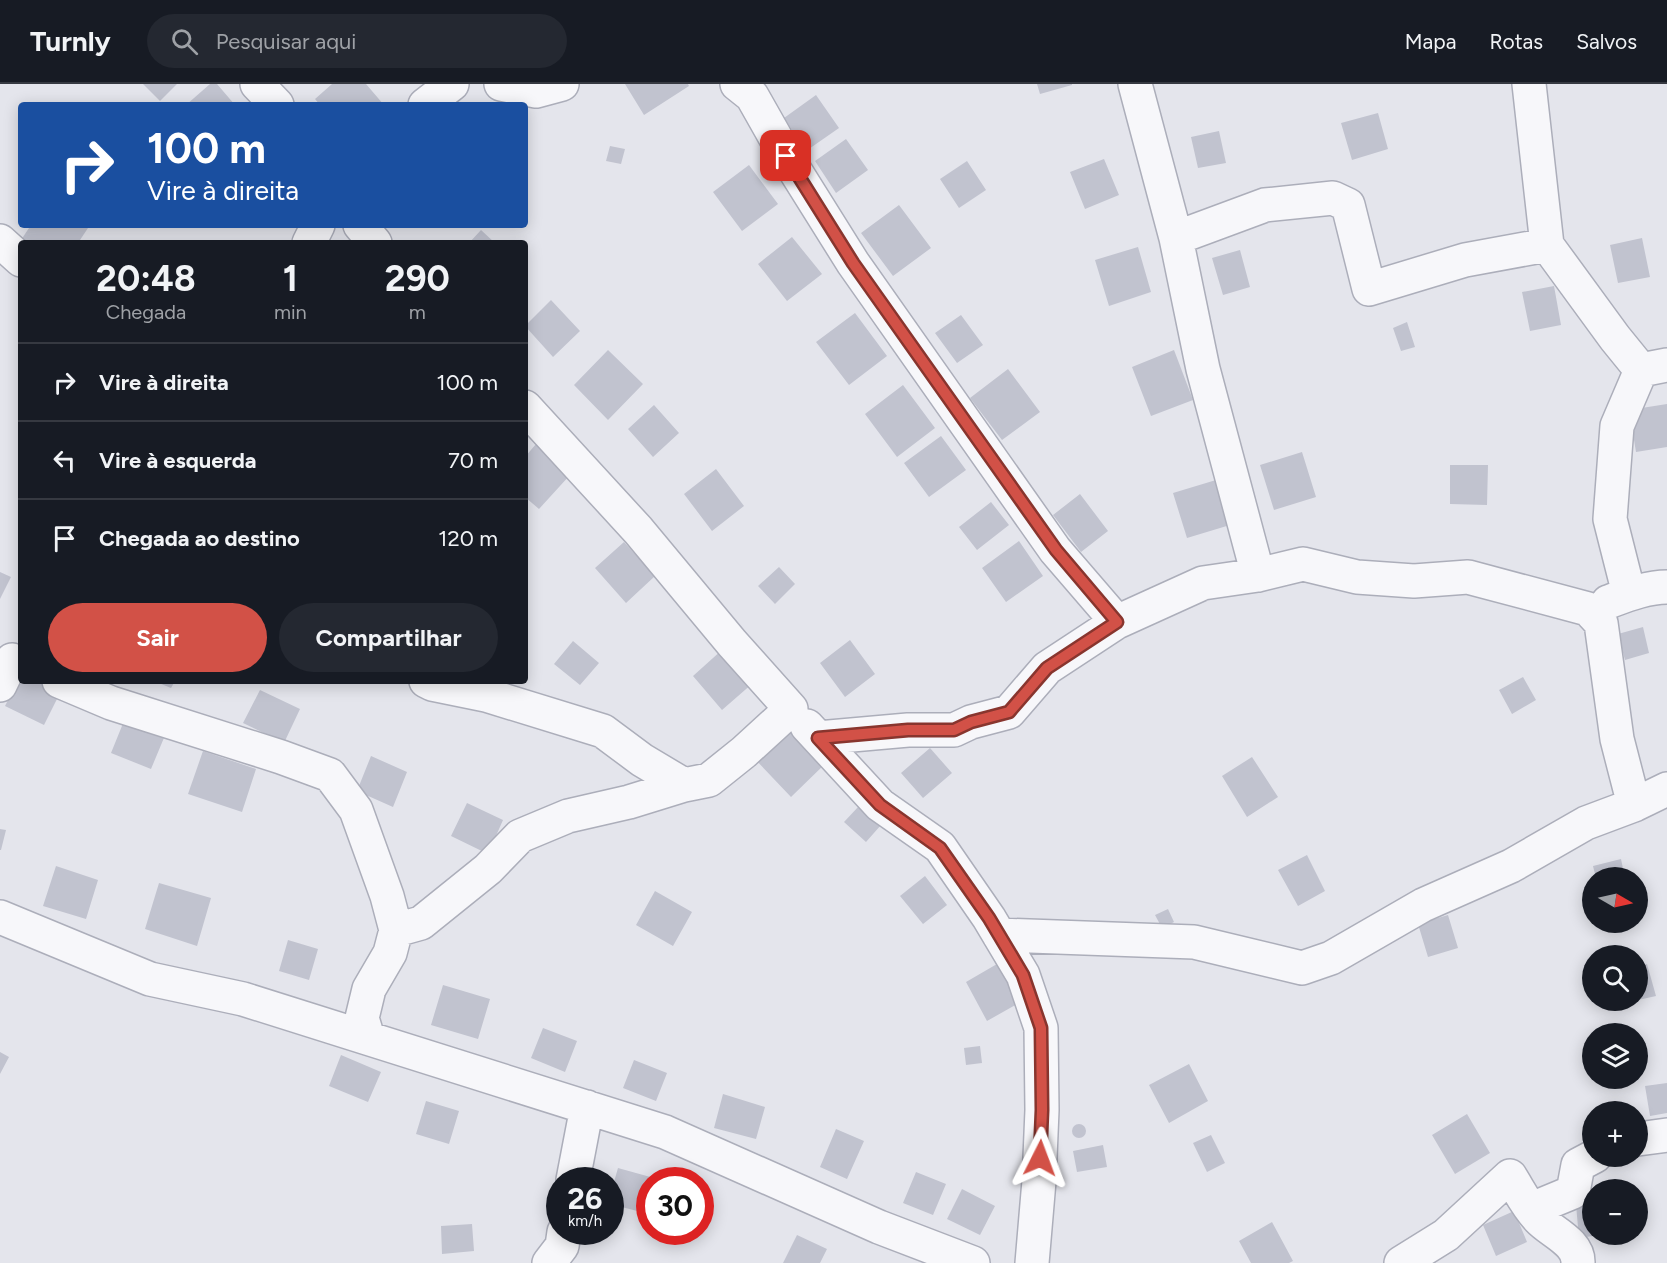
<!DOCTYPE html>
<html lang="pt">
<meta charset="utf-8">
<style>
body{margin:0;font-family:Figtree,sans-serif;background:#242831;color:#f1f3f6;height:100vh;display:flex;flex-direction:column;font-size:22px;white-space:nowrap}
*{box-sizing:border-box;margin:0}
p{font-size:20px;color:#9ea1a6}
.icon{flex:none;width:33px;height:33px;fill:none;stroke:currentColor;stroke-width:2;stroke-linecap:round;stroke-linejoin:round}
.map{position:relative;flex:1;overflow:hidden}
.details{position:absolute;left:18px;top:156px;width:510px;height:444px;display:flex;flex-direction:column;background:#171b24;border-radius:6px;box-shadow:0 3px 15px #0003}
.details>*{flex:none}
.top-card{position:absolute;left:18px;top:18px;width:510px;height:126px;border-radius:6px;box-shadow:0 3px 15px #0003;background:#1a4fa0;color:#fff;overflow:hidden}
.needle{width:39px;rotate:99deg}
.controls{position:absolute;left:1582px;top:783px;display:grid;gap:12px}
.controls a{display:grid;place-items:center;width:66px;height:66px;border-radius:50%;background:#171b24;box-shadow:0 3px 15px #0003;font-size:30px}
.speed{position:absolute;left:546px;top:1083px;display:flex;gap:12px;font-size:30px;font-weight:700;text-align:center}
.speed>*{display:grid;place-content:center;width:78px;height:78px;border-radius:50%;background:#171b24;box-shadow:0 3px 15px #0003;line-height:1}
.speed small{font-size:15px;font-weight:400}
.speed .limit{border:9px solid #d22;background:#fff;color:#111}
.pin{position:absolute;display:grid;place-items:center;width:51px;height:51px;color:#fff;margin:-26px;border-radius:12px;box-shadow:0 3px 9px #0006}
.me{position:absolute;width:66px;margin:-33px;rotate:3deg;stroke-linejoin:round;filter:drop-shadow(0 0 4px #0008)}
.turn{display:flex;align-items:center;gap:21px;height:126px;padding:0 30px;font-size:27px}
.turn .icon{width:78px;height:78px;stroke-width:2.5}
.turn b{display:block;font-size:42px;line-height:51px}
.eta{display:flex;justify-content:space-evenly;align-items:center;height:102px;text-align:center}
.eta b{font-size:36px;font-weight:700;line-height:42px}
.action{display:flex;gap:12px;margin-top:auto;padding:12px 30px}
.action a{flex:1;height:69px;border-radius:36px;background:#d25147;color:#fff;font-size:24px;font-weight:700;line-height:69px;text-align:center}
.action a+a{background:#242831;color:#f1f3f6}
ul{padding:0;list-style:none}
li{display:flex;align-items:center;gap:18px;height:78px;padding:0 30px;border-top:2px solid #363941}
li div{flex:1}
li b{display:block;font-size:22px}
li em{font-style:normal}
header{display:flex;align-items:center;gap:36px;box-sizing:border-box;height:84px;padding:0 30px;background:#171b24;border-bottom:2px solid #363941}
header strong{font-size:28px}
nav{display:flex;gap:33px;margin-inline-start:auto;font-size:21px}
.search{width:420px;height:54px;background:#242831;display:flex;align-items:center;gap:15px;box-sizing:border-box;padding:0 21px;border-radius:33px;color:#9ea1a6;font-size:22px}
.map>svg:first-child{display:block}
</style>
<header>
<strong>Turnly</strong>
<div class="search"><svg class="icon" aria-label="search" viewBox="0 0 24 24"><circle cx="10" cy="10" r="6"/><path d="M15 15l6 6"/></svg>Pesquisar aqui</div>
<nav><a>Mapa</a><a>Rotas</a><a>Salvos</a></nav>
</header>
<div class="map">
<svg width="1667" height="1179" viewBox="0 0 1667 1179">
<rect width="100%" height="100%" fill="#e4e5ec"/>
<path fill="#c1c3cf" d="M143 0H177L160 17Z
M210 0H217L235 21H186Z
M332 0H366L384 21H320L315 15Z
M625 0H688L689 2 644 31Z
M1037 0H1072V1L1040 10Z
M816 11 839 44 806 67 784 34Z
M1378 29 1388 65 1352 76 1341 39Z
M1219 47 1226 79 1198 84 1191 53Z
M846 55 868 86 836 109 815 77Z
M610 62 625 65 621 80 606 77Z
M1104 75 1119 111 1085 125 1070 88Z
M967 77 986 106 959 124 940 95Z
M749 81 778 120 742 147 713 108Z
M899 121 931 164 893 192 861 149Z
M31 141H83L88 144 78 159H19Z
M481 146 495 159H469Z
M792 153 822 190 787 217 758 180Z
M1642 154 1650 193 1618 199 1610 161Z
M1138 163 1151 208 1109 222 1095 176Z
M1240 166 1250 203 1223 211 1212 174Z
M1554 202 1561 241 1530 247 1522 208Z
M551 216 580 247 553 273 525 242Z
M855 229 887 272 849 301 816 258Z
M961 231 983 261 957 279 935 249Z
M1407 238 1415 263 1401 267 1393 244Z
M608 266 643 300 608 336 574 301Z
M1174 266 1193 316 1151 332 1132 283Z
M1008 285 1040 328 1002 356 970 314Z
M903 301 935 344 897 373 865 330Z
M1667 320V363L1636 368 1629 326Z
M654 321 679 349 653 373 628 345Z
M941 352 966 386 929 413 904 379Z
M536 360 570 391 539 425 525 413V373Z
M1302 368 1316 413 1274 426 1260 381Z
M1450 381H1488L1487 421 1450 420Z
M716 385 744 422 712 447 684 410Z
M1216 396 1230 441 1187 454 1173 409Z
M1080 410 1108 447 1081 468 1053 431Z
M991 418 1009 441 977 466 959 443Z
M1019 457 1043 492 1006 518 982 484Z
M624 458 655 492 626 519 595 484Z
M779 483 795 500 775 520 758 502Z
M0 488 11 493 0 515Z
M1643 543 1649 569 1625 576 1618 550Z
M850 556 875 590 845 613 820 579Z
M573 557 599 579 580 601 554 580Z
M723 565 753 599 722 626 693 592Z
M21 590V597H36L60 609 44 641 5 622Z
M1523 593 1536 616 1512 630 1499 606Z
M154 597H175L171 604Z
M260 606 300 625 284 659 243 639Z
M126 632 166 649 151 685 111 669Z
M790 640 827 678 791 713 754 674Z
M930 664 952 689 923 714 901 689Z
M203 667 256 685 242 728 188 710Z
M371 672 407 688 393 723 357 707Z
M1252 673 1278 713 1247 733 1222 692Z
M467 719 503 736 488 770 451 752Z
M859 722 881 741 866 758 844 738Z
M0 745 6 746 1 766H0Z
M1307 771 1325 807 1298 822 1278 786Z
M1621 775 1625 794H1596L1593 782Z
M56 782 98 796 86 835 43 822Z
M925 792 947 821 923 840 900 812Z
M159 799 211 814 197 862 145 845Z
M655 807 692 828 673 862 636 841Z
M1168 825 1174 838 1162 844 1155 831Z
M1448 831 1458 864 1428 873 1418 840Z
M288 856 318 865 309 896 279 887Z
M997 880 1019 919 987 937 966 898Z
M1647 880 1656 912 1638 916V883Z
M443 901 490 915 478 955 431 941Z
M543 944 577 957 565 988 531 974Z
M980 962 982 979 966 981 964 964Z
M0 968 9 973 0 990Z
M341 971 381 988 368 1018 329 1002Z
M634 976 667 989 656 1017 623 1004Z
M1189 980 1208 1017 1169 1039 1149 1001Z
M1667 999V1029L1650 1032 1645 1002Z
M723 1010 765 1023 756 1055 714 1044Z
M426 1017 459 1027 449 1060 416 1050Z
M1467 1030 1490 1069 1455 1090 1432 1051Z
M1072 1047a7 7 0 1 1 14 0a7 7 0 1 1-14 0Z
M836 1045 864 1057 847 1095 820 1083Z
M1211 1051 1225 1079 1207 1088 1193 1059Z
M1103 1061 1107 1083 1077 1088 1073 1067Z
M618 1084 654 1094 653 1096H650V1110L645 1129 610 1120V1112Z
M916 1088 946 1100 933 1131 903 1119Z
M962 1105 995 1122 980 1151 947 1135Z
M1593 1120V1152L1579 1154 1576 1121Z
M1514 1127 1527 1158 1496 1172 1483 1141Z
M1272 1138 1293 1177 1289 1179H1251L1239 1157Z
M472 1140 474 1167 442 1170 441 1142Z
M797 1151 827 1165 820 1179H783Z"/>
<g fill="none" stroke-linecap="round" stroke-linejoin="round">
<defs>
<path id="minor" d="M257 0 277 21
M501 0 536 7 562 0
M737 0 752 12 786 72 853 179 1055 466 1117 538
M1135 0 1176 154 1203 285 1258 491
M1529 0 1547 161
M425 21 452 0
M360 141 375 159
M1176 154 1265 121 1333 114 1348 121 1369 205 1465 176 1547 161 1615 254 1641 286 1667 281
M0 157 21 176
M309 159 318 141
M1629 510 1610 435 1617 342 1641 286
M1608 518C1627 511 1647 503 1667 503
M59 597 111 619 281 673 330 691 356 726 387 812 396 846 390 869 369 905 362 934 368 954
M426 597 432 600 486 611 603 647 642 676 684 701
M0 601 12 576
M807 642 880 721 940 763 989 834 1023 891 1041 944 1042 1026 1039 1097 1032 1179
M818 654 908 646H954L971 638 1009 628 1047 584 1117 538 1203 499 1258 491 1303 480 1357 493 1414 497 1468 493 1588 525 1601 539 1617 655 1634 721
M0 833 150 895 243 915 665 1048 879 1143 973 1179
M396 846 421 839 488 785 520 752 568 732 629 718 684 701 709 696 744 668 791 625 732 559 638 446 525 323
M999 851 1194 858 1302 884 1331 874 1423 821 1511 782 1586 739 1634 721 1667 705
M1638 1055 1667 1051
M573 1096 587 1023
M1532 1125 1573 1108 1578 1081 1595 1072
M549 1179 562 1162 564 1148
M1401 1179 1446 1151 1510 1092C1519 1106 1527 1123 1539 1135 1551 1148 1579 1158 1578 1179"/>
</defs>
<use href="#minor" stroke="#acaeba" stroke-width="36"/>
<use href="#minor" stroke="#f7f7fa" stroke-width="33"/>
</g>
<g fill="none" stroke-linecap="round" stroke-linejoin="round">
<defs>
<path id="route" d="M786 72 853 179 1056 466 1117 538 1047 584 1009 628 971 638 954 646H908L818 654 880 721 940 764 989 834 1023 891 1041 944 1042 1026 1040 1074"/>
</defs>
<use href="#route" stroke="#88352e" stroke-width="15"/>
<use href="#route" stroke="#d25147" stroke-width="10"/>
</g>
</svg>
<div class="controls">
<a><svg class="needle" viewBox="-14 -14 28 28"><path d="M0-13l5 13h-10z" fill="#e53935"/><path d="M0 13l5-13h-10z" fill="#9ea1a6"/></svg></a>
<a><svg class="icon" aria-label="search" viewBox="0 0 24 24"><circle cx="10" cy="10" r="6"/><path d="M15 15l6 6"/></svg></a>
<a><svg class="icon" aria-label="layers" viewBox="0 0 24 24"><path d="M12 4l9 5-9 5-9-5zM3 14l9 5 9-5"/></svg></a>
<a>+</a>
<a>−</a>
</div>
<div class="speed"><div>26<small>km/h</small></div><div class="limit">30</div></div>
<div class="pin" style="left:786px;top:72px;background:#d93025"><svg class="icon" aria-label="arrive" viewBox="0 0 24 24"><path d="M6 21V4h12l-3 4 3 4H6"/></svg></div>
<svg class="me" style="left:1040px;top:1074px" viewBox="-20 -20 40 40"><path d="M0-17L14 15 0 8-14 15z" fill="#d25147" stroke="#fff" stroke-width="4"/></svg>
<div class="top-card">
<div class="turn"><svg class="icon" aria-label="right" viewBox="0 0 24 24"><path d="M7 20v-9h11M14 6l5 5-5 5"/></svg><div><b>100 m</b>Vire à direita</div></div>
</div>
<section class="details">
<div class="eta">
<div><b>20:48</b><p>Chegada</p></div>
<div><b>1</b><p>min</p></div>
<div><b>290</b><p>m</p></div>
</div>
<ul>
<li><svg class="icon" aria-label="right" viewBox="0 0 24 24"><path d="M7 20v-9h11M14 6l5 5-5 5"/></svg><div><b>Vire à direita</b></div><em>100 m</em></li>
<li><svg class="icon" aria-label="left" viewBox="0 0 24 24"><path d="M17 20v-9H6M10 6l-5 5 5 5"/></svg><div><b>Vire à esquerda</b></div><em>70 m</em></li>
<li><svg class="icon" aria-label="arrive" viewBox="0 0 24 24"><path d="M6 21V4h12l-3 4 3 4H6"/></svg><div><b>Chegada ao destino</b></div><em>120 m</em></li>
</ul>
<div class="action"><a>Sair</a><a>Compartilhar</a></div>
</section>
</div>
